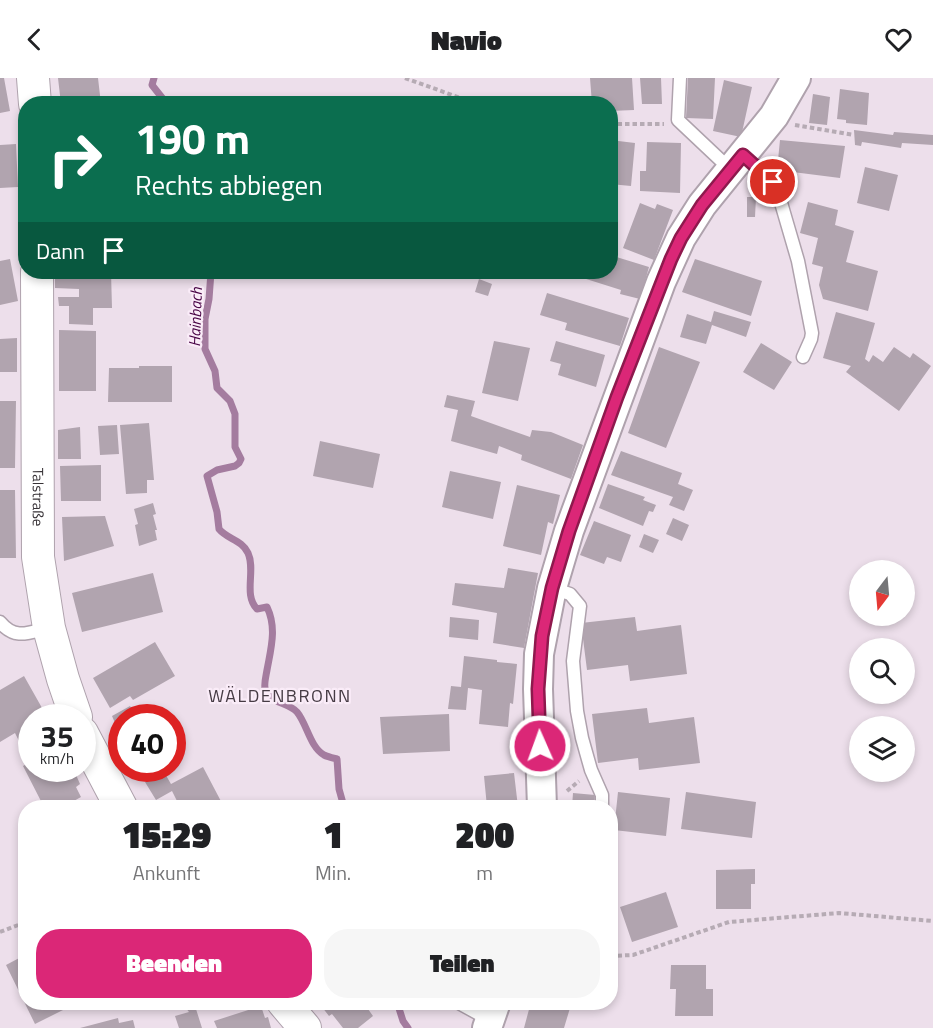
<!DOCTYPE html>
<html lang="de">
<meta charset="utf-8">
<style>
body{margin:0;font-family:"Titillium Web",sans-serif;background:#f6f6f6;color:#202124;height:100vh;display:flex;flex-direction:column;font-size:22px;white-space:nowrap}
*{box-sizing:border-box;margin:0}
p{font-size:20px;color:#757577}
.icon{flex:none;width:33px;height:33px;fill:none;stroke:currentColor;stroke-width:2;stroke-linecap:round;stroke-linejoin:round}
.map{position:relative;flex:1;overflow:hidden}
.panel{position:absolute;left:18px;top:722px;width:600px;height:210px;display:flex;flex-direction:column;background:#fff;border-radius:24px;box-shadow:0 3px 9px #0003}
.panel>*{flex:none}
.hud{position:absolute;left:18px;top:18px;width:600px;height:183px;border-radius:24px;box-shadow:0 3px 9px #0003;background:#0b6e4f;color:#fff;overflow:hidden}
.needle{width:39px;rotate:196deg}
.fabs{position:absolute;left:849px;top:482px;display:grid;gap:12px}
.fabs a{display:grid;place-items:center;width:66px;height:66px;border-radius:50%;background:#fff;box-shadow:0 3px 9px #0003;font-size:30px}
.speed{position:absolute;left:18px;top:626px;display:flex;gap:12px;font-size:30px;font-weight:700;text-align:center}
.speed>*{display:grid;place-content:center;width:78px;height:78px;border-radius:50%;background:#fff;box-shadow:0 3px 9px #0003;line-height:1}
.speed small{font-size:15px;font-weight:400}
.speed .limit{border:9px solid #d22;background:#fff;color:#111}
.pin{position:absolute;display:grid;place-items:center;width:51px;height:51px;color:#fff;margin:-26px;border:3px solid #fff;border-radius:50%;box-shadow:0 2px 6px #0007}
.me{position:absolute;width:66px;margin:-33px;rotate:358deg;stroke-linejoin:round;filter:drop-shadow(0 0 4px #0008)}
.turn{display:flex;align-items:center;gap:21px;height:126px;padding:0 18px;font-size:27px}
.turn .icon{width:78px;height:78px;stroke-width:2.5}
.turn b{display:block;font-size:42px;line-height:51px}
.then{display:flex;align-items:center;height:57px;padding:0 18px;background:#0003;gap:12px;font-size:22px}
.eta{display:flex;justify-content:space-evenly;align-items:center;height:102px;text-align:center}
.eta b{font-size:36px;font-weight:800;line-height:42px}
.button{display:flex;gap:12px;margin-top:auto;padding:12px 18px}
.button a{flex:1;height:69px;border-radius:24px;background:#db2777;color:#fff;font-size:24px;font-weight:800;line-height:69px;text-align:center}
.button a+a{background:#f6f6f6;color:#202124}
header{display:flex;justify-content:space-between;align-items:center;height:78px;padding:0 18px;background:#fff;font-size:27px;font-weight:800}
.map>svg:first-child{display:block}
</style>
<header><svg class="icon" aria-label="back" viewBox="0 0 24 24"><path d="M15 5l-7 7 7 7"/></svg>Navio<svg class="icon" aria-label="heart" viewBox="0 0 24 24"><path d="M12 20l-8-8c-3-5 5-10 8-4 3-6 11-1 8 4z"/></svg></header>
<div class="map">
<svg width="933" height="950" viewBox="0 0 933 950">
<rect width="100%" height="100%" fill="#eddfeb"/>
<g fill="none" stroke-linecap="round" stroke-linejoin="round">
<path stroke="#a47c9f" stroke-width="7" d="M154 0 152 7 167 26
M211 194 209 221 205 241V271L215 293 217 310 230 323 235 336V369L241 381 239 385 235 388 217 392 207 398 217 434 219 451C227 461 242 462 248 475 256 492 243 517 257 531L267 529C277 550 271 570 267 592 266 598 264 605 265 610 268 625 288 624 297 634 307 646 310 669 324 677 328 679 333 680 337 681L339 711 344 729
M397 924 403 943 408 950"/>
</g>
<path fill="#b1a4af" d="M0 0H4L10 33 0 35Z
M58 0H98L101 26H61Z
M590 0H632L634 32 610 33V26H592Z
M640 0H661L662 26H642Z
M688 0H715L713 41 686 40Z
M724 2 752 9 741 59 713 53Z
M840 11 869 15 867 47 846 45V42L837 41Z
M813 16 830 19 827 47 809 45Z
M854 52 893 57 894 54 933 57V67L902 65 901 70 862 64 861 68 855 67Z
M610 62 635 65 631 108 610 106Z
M780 62 845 68 840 100 777 92Z
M647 64 681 65 680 115 640 113V93H646Z
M16 66 18 109 0 110V67Z
M865 89 898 97 889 133 857 125Z
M747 119H756L755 139H747Z
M808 124 838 132 835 147 854 153 846 184 878 193 868 233 823 221 819 207 823 189 812 186 818 160 800 155Z
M640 125 655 131 657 126 673 132 654 182 623 170Z
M610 177 649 189 640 221 620 216 621 212 564 194H610Z
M10 181 18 223 0 227V183Z
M695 181 762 203 751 238 682 214Z
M55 194H111L112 230H93V247L69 246V228H59L58 219H79V211L55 210Z
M479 201 492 206 488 218 475 214Z
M547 215 629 240 620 268 565 252 567 245 540 237Z
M714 233 751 244 746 259 712 247 706 266 680 259 687 236 711 244Z
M836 234 875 245 865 281 869 284 873 277 883 284 894 269 910 280 913 275 931 288 899 333 846 294 851 288 823 280Z
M59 252 96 253V313H59Z
M17 260V294H0V261Z
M494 263 530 270 518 323 482 315Z
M556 263 605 277 596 309 558 297 561 286 550 283Z
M761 265 792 284 774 312 743 294Z
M659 269 700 284 666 370 628 355Z
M139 288H172V324H108L109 290H139Z
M447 317 475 323 471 338 530 359 532 352 551 354 583 367 571 401 521 382 522 377 499 368 497 376 451 363 458 332 444 329Z
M0 323H16L15 390H0Z
M149 345 154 402H147V415L126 416 120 347Z
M117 347 119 376 100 377 98 348Z
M80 349 81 381H58V352Z
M320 363 380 376 373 410 313 398Z
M621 373 682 395 678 406 693 412 684 433 669 427 673 419 611 397Z
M101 387V423H61L60 388Z
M450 393 501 404 493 441 442 429Z
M608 406 645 419 643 422 656 427 653 434 649 433 643 448 599 430Z
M517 407 560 417 553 446 548 444 541 477 503 468Z
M0 412H15L16 480H0Z
M153 425 156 436 153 437 157 452H155L157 462 139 468 135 447 138 446 134 431Z
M105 438 114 468 64 483 62 439Z
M673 440 689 447 682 463 666 456Z
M594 443 631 457 621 484 607 479 604 486 580 477Z
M644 456 659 462 653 475 639 469Z
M508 490 538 495 524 570 493 565 497 535 452 527 455 505 504 510Z
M153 495 163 534 82 554 72 515Z
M450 539 479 542 478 562 449 559Z
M635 539 637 553 681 547 687 596 630 603 628 587 587 592 581 545Z
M155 564 175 598 133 622 130 618 110 630 93 600Z
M464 578 497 582V584L517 586 513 626 510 625 508 649 479 646 482 612 468 610 466 632 448 631 451 608 461 609Z
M24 598 46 637 32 639V658L20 665 15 655 0 664V612Z
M130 628 136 638 147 632 151 639H122V661L112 638Z
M647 630 649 645 694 639 700 685 639 692 638 680 598 685 592 636Z
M449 636 450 673 383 676 380 639Z
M32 683V690H73L80 706 76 709 81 719 63 729H44L23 688Z
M203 689 224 729H180L172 713 156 722 145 704 164 694 171 706Z
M514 695 518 729H487L484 698Z
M618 714 670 720 666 758 614 752Z
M686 714 756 724 752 760 681 751Z
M573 715 595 717 594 729H572Z
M755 791V806H751V831H716V792Z
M666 814 678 849 632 864 620 829Z
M23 878 26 884V924H66L69 929 35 946 6 887Z
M671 887H706V911H713V938H675L676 911H670Z
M181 924H213L196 931 202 950H179L175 938 189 934Z
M318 924H363L373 938 358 950H343L332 936 329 938Z
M531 924H547L570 930 564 950H524Z
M261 928 265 940 268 939 271 950H217L214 943Z
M118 940 119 945 133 942 135 950H80Z"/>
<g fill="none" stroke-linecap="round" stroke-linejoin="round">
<defs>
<path id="service" d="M680 0 678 42 731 92
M743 77 769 98 777 111 798 183 812 255 811 261 803 279
M552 510 570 516 580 528 573 583 577 633 582 660 591 692 602 717V729
M0 544C15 562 28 555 47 550
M457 924 490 942"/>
<path id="tertiary" d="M542 729 538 611 539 576 552 510 569 453 661 204 681 160 702 127 774 38 796 0
M487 950 496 924"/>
<g id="secondary">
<path d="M33 0 35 26"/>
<path id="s1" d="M37 194 38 479 49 550 63 601 76 639"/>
<path d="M82 655 121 729"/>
<path d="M283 924 305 950"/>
</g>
</defs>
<use href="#service" stroke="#afa2ad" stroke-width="15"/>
<use href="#tertiary" stroke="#afa2ad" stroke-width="32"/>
<use href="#secondary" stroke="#afa2ad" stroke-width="34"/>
<path stroke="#b6abb4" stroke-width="4" stroke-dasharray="4.5 3" stroke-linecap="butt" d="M405 0 477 26
M610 46H664
M795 47 854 57
M567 713 579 703
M0 854 26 844
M610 878 633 877 729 844 839 835 933 843"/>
<use href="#service" stroke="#fff" stroke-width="12"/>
<use href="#tertiary" stroke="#fff" stroke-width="28"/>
<use href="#secondary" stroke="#fff" stroke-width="32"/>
</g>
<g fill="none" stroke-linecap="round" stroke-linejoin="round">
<defs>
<path id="route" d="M540 668 538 611 542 558 552 510 569 453 617 319 671 181 681 160 702 127 743 77 773 104"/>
</defs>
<use href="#route" stroke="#8e194d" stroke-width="15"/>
<use href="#route" stroke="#db2777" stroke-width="10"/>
</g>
<g text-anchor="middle" stroke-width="4.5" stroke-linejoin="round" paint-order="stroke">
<g font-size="15" fill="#373236" stroke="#faecf8">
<text dy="5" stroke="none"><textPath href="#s1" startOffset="225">Talstraße</textPath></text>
</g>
<g font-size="16" font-style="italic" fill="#480445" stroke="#faecf8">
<text transform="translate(195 239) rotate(-88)" y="6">Hainbach</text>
</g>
<g font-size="18" letter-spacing="1.5" fill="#463b44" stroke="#faecf8">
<text x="280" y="624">WÄLDENBRONN</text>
</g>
</g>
</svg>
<div class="fabs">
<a><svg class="needle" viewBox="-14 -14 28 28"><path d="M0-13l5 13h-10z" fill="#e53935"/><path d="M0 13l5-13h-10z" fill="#757577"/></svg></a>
<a><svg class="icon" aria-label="search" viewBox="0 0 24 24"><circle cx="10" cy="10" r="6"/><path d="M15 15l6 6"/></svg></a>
<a><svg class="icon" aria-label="layers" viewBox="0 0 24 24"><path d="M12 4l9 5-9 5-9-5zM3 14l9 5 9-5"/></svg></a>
</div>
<div class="speed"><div>35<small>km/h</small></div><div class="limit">40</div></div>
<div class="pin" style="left:773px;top:104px;background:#d93025"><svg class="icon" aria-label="arrive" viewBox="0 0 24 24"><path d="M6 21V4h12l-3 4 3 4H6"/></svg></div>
<svg class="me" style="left:540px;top:668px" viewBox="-20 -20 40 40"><circle r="17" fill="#db2777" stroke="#fff" stroke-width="3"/><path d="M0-11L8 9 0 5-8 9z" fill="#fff"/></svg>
<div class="hud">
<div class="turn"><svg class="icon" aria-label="right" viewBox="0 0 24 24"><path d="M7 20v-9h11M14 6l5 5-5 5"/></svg><div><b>190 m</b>Rechts abbiegen</div></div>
<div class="then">Dann<svg class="icon" aria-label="arrive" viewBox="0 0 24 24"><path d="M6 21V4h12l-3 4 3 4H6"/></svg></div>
</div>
<section class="panel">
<div class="eta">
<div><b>15:29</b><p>Ankunft</p></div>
<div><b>1</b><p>Min.</p></div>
<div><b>200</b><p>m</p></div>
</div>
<div class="button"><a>Beenden</a><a>Teilen</a></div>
</section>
</div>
